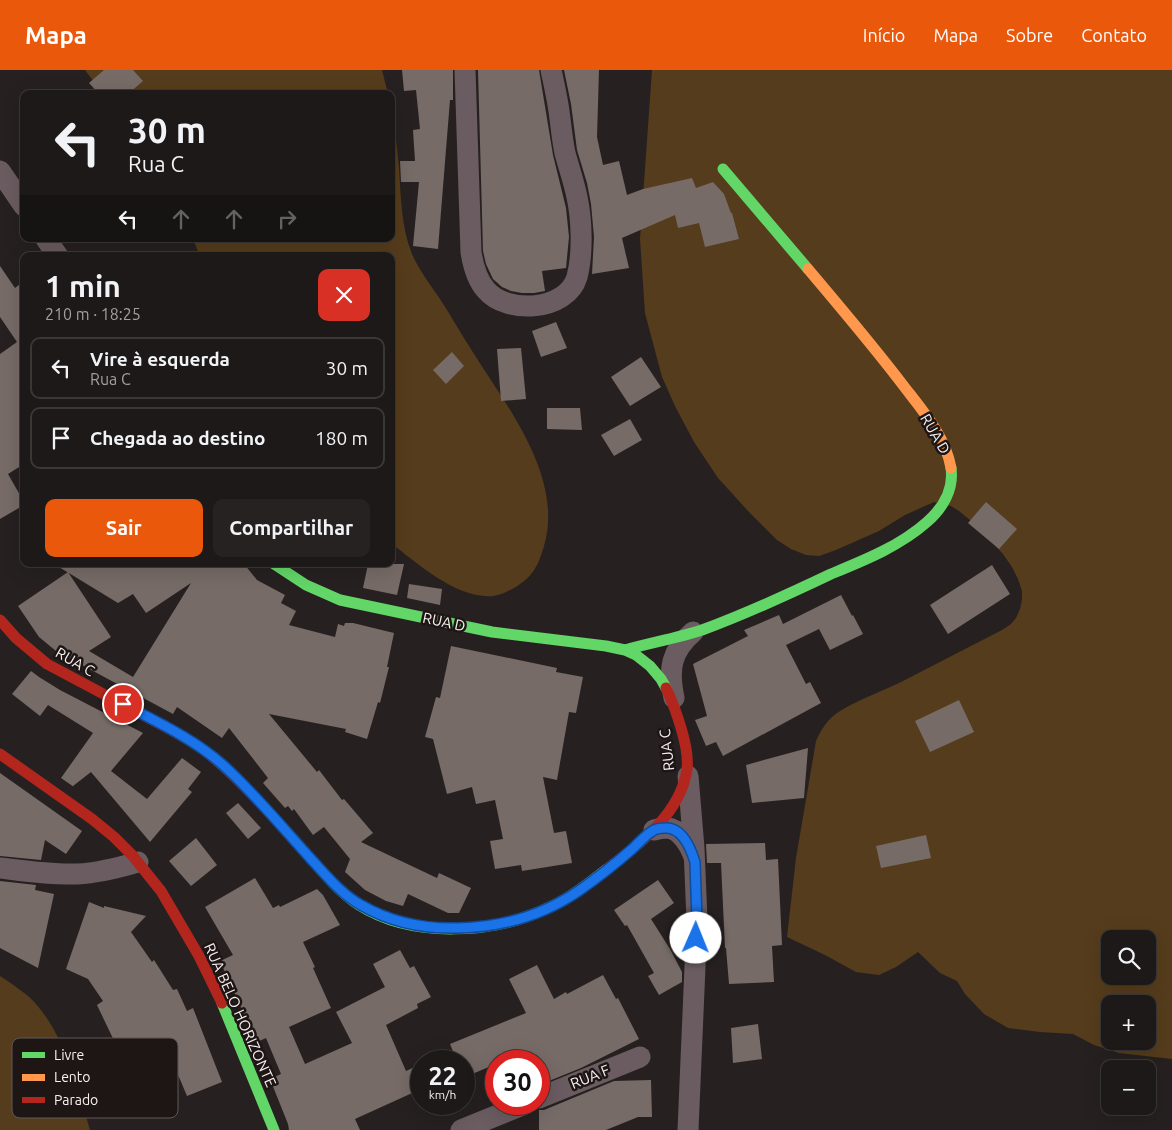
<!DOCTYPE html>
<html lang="pt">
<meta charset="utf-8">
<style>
body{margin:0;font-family:Ubuntu,sans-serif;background:#252221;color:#f1f3f6;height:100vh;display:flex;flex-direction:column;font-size:19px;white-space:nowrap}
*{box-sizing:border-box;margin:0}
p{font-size:16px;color:#a0a0a2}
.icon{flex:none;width:28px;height:28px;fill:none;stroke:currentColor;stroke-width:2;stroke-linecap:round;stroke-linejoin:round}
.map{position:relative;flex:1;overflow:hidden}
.panel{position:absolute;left:20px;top:182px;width:375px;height:315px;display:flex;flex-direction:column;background:#1c1918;border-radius:10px;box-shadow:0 5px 20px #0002,0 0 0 1px #3a3837}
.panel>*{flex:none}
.guide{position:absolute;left:20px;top:20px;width:375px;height:152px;border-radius:10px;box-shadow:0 5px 20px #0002,0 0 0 1px #3a3837;background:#1c1918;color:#f1f3f6;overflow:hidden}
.buttons{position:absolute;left:1101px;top:860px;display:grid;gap:10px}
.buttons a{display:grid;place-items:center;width:55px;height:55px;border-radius:10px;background:#1c1918;box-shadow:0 5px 20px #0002,0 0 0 1px #3a3837;font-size:25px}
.speed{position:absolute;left:410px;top:980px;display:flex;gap:10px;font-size:25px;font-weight:700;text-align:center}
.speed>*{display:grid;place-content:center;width:65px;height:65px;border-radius:50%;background:#1c1918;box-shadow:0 5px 20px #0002,0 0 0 1px #3a3837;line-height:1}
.speed small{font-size:12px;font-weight:400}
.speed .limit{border:8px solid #d22;background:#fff;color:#111}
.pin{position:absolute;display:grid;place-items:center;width:42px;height:42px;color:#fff;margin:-21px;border:2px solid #fff;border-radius:50%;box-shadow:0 1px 5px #0007}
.me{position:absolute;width:55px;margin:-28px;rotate:1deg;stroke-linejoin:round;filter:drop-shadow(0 0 4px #0008)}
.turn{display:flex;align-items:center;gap:18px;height:105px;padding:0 25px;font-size:22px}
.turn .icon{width:65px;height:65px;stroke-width:2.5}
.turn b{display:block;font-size:35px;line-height:42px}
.lanes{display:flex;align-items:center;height:48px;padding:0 25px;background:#0003;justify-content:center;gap:25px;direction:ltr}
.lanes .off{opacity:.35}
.round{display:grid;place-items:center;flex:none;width:52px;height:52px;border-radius:10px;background:#252221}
.overview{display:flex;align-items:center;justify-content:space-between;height:85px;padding:0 25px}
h1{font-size:30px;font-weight:600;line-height:38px}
.cta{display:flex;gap:10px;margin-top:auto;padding:10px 25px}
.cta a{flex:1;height:58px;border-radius:10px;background:#ea580c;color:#fff;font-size:20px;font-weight:600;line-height:58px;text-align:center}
.cta a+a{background:#252221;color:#f1f3f6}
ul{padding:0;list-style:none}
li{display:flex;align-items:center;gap:15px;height:62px;margin:0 10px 8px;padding:0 15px;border:2px solid #3a3837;border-radius:10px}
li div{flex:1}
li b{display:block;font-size:19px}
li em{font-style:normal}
header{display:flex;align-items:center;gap:30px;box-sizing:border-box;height:70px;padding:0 25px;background:#ea580c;color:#fff}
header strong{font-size:24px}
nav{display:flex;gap:28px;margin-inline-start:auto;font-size:18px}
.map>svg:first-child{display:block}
</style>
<header>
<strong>Mapa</strong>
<nav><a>Início</a><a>Mapa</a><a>Sobre</a><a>Contato</a></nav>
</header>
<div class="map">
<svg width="1172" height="1060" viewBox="0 0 1172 1060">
<rect width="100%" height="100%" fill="#262120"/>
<path fill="#553c1c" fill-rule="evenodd" d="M85 0H382L388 24H103Z
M652 0H1172V989L1119 983 1094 975 1073 964 1040 962 1008 958 984 944 965 924 957 911 940 903 918 882 896 897 879 905 856 902 825 885 787 867 796 788 816 671C821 660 827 650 837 643 857 630 881 622 903 611 936 594 969 577 1002 560L1011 554 1016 548 1020 539 1022 530V521L1018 509 1012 497 1003 484 976 455 959 441 951 436 934 432 905 445 879 461 836 480 819 486 806 485 791 479 777 470 749 442 718 408 694 372 675 336 662 307 645 243 640 169ZM1110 869H1148V906H1110ZM1110 934H1148V971H1110Z
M391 38C395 58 397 78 399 98 401 127 401 157 412 184 419 200 430 214 440 229 452 247 462 266 474 284 508 338 564 408 544 476 538 496 533 507 514 518 508 521 501 525 493 526 457 529 418 494 391 473V186H200L193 169H391Z
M0 906C10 912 19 919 28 926 62 956 78 1018 90 1060H0Z"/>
<path fill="#766b66" d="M104 0H133L143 11 128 24H99L89 13Z
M402 0H453V30H450L438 179 413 176 419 112H401L400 91H415L413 60 420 59 416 20 404 21Z
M478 0H539L553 85 566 138 569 167 566 198 542 201 545 221 534 223H522L511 221 502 217 493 209 486 194 483 181Z
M564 0H599L597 67 603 95 619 91 627 125 643 119 692 108 696 118 713 112 724 124 731 143H732L739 169 705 177 699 153 678 158 675 145 622 168 629 198 592 204 594 167 591 134 587 113 577 80 571 34Z
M0 196 15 218 24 211V394L8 404 24 432V435L0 449V284L17 272 0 247Z
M556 252 567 278 541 287 532 261Z
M521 278 526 329 501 331 497 279Z
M452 282 464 296 446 314 433 300Z
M641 287 661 317 630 336 611 307Z
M547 338H580L582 360 547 359Z
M630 349 642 370 614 386 601 365Z
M986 432 1017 459 999 479 968 453Z
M54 494H244L257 510 285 525 281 533 296 541 289 555 335 567 338 554 344 556 345 553H353L394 563 387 597H389L380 633 378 632 367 669 345 662 346 659 269 644 317 702 319 700 342 730 344 729 373 763 361 772 437 808 439 803 471 818 459 843H448L408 824 403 836 386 831 365 820 345 802 350 789 324 757 313 765 294 739 292 741 288 736 285 738 263 713 268 708 229 658 222 668 177 637 173 644 56 581 39 567 18 536 68 502 111 567 89 581 133 607 191 513 146 543 133 524 118 533Z
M368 494H404L397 525 363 518Z
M992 495 1010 524 948 564 930 535Z
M409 514 442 519 440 535 407 528Z
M841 525 852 546 853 545 863 564 830 580 819 559 786 575 806 614 810 612 821 633 723 686 716 672 706 676 695 650 707 646 693 594 748 566 744 560 779 545 783 554Z
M451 576 557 598 556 602 583 607 576 643 569 642 557 710 543 707 554 763 566 761 572 793 522 801 521 795 495 799 490 771 503 769 495 730 476 734 472 717 447 724 433 669 425 667 436 627 440 628Z
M31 601 39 607 60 620 143 663 111 701 147 729 182 688 201 702 188 719 192 722 150 772 91 702 73 716 74 717 61 708 93 663 48 635 40 646 12 624Z
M959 630 974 662 930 682 915 651Z
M808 678 804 728 752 733 746 695Z
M0 703 82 761 66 784 45 770 41 790 0 786Z
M238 733 261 758 248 769 226 743Z
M926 765 931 788 881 798 876 776Z
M196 768 217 795 191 816 169 791Z
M765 773 766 790 778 789 782 875 772 876 774 912 729 914 726 878H725L721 793H707L706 774Z
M255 808 273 838 279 835 280 837 317 819 323 825 340 855 303 872 315 897 313 898 331 938 289 957 305 994 352 973 336 942 385 917 373 894 400 880 410 898 414 896 431 927 417 934 418 938 386 955 406 1001 421 994V1019L355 1049 360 1060H289L288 1054 270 1009 281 1004 266 968 255 973 247 951 220 891 233 885 205 837Z
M658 810 674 833 651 849 670 879 682 902V912L659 925 648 906 654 903 627 855 625 856 614 840Z
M0 811 36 815 35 820 54 824 38 898 0 878Z
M89 832 104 838V836L146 846 131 862 152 892 154 890 173 920 177 919 187 941 193 938 222 1012 187 1026 168 981 128 1000 97 935 103 931 88 909 66 899Z
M537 895 554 929 566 922 567 924 603 905 616 929 618 928 639 969 581 998 539 1015V991H496V994L465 1007 464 1005V991H457L450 974 526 943 509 909Z
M758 954 762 989 733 993 731 958Z
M651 1010 652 1047H638L606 1060H539V1040H544L614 1011Z"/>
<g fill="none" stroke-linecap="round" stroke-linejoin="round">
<path stroke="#6a5c60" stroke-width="21" d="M465 0 471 182C473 195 477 210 486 220 507 245 567 241 577 207 583 184 582 150 577 127 574 112 569 98 565 83 562 69 561 55 559 41 557 27 554 14 551 0
M0 101 24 136
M46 169 58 186
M674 628C668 599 671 581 693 562
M688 706 694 778 697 850 688 1060
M654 760C658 759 663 758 667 758 681 759 690 776 694 787
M0 798C25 801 52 805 77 804 98 803 118 798 138 792
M539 1028 640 987
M461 1060 525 1034"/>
<path stroke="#63d668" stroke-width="11" d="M723 99 808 199
M274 494 306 515 340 530 492 562 606 576 625 580 636 585 650 596 661 609 666 618
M625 580C650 573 677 568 702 560 746 544 789 524 831 504 865 490 900 476 927 452 943 438 954 419 951 398
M312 790C326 806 341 823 359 835 412 869 495 864 550 837 570 828 589 813 607 799
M222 933 274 1060"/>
<path stroke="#ff974d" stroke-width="11" d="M808 199C841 238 875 278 906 319 924 342 946 368 951 398"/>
<path stroke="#b3261e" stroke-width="11" d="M0 550 16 568 47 594 173 661C185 668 198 675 209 684 247 715 279 754 312 790
M0 684 92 749 114 767 132 785 161 821 199 886 222 933
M607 799C640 774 681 743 687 699 690 678 675 637 666 618"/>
</g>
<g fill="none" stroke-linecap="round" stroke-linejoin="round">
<defs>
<path id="route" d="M123 634C157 652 194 669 223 695 255 724 282 757 311 789 326 805 341 824 361 835 390 852 425 859 459 858 503 857 544 845 580 820 597 808 615 794 631 780 638 774 645 765 654 760 656 759 661 758 665 758 682 757 691 779 695 792L697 850 696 868"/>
</defs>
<use href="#route" stroke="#114b97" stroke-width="12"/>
<use href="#route" stroke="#1a73e8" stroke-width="9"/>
</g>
<g text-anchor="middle" stroke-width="5" stroke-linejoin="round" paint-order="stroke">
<g font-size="15" fill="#f7f1f0" stroke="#1e1615">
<text transform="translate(935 364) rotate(60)" y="5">RUA D</text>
<text transform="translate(444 552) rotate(12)" y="5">RUA D</text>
<text transform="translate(75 592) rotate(30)" y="5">RUA C</text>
<text transform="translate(667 680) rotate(-96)" y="5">RUA C</text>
<text transform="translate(240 945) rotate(66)" y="5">RUA BELO HORIZONTE</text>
<text transform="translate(590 1007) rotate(-22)" y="5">RUA F</text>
</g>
</g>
<rect x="12" y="968" width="166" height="80" rx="8" fill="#1e1615" stroke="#5f5857" stroke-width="1"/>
<rect x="22" y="982" width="23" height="6" fill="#63d668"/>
<rect x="22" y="1004" width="23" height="7" fill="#ff974d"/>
<rect x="22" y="1027" width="23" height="6" fill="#b3261e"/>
<g font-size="14" fill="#f7f1f0">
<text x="54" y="990">Livre</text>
<text x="54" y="1012">Lento</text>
<text x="54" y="1035">Parado</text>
</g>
</svg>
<div class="buttons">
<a><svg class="icon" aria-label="search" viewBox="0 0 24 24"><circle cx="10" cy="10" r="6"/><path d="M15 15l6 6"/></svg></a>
<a>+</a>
<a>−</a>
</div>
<div class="speed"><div>22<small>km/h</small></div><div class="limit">30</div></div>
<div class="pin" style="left:123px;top:634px;background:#d93025"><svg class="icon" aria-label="arrive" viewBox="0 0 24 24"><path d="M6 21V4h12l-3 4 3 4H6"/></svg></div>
<svg class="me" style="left:696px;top:868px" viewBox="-20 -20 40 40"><circle r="19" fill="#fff"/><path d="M0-13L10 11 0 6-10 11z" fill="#1a73e8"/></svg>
<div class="guide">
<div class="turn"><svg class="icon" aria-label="left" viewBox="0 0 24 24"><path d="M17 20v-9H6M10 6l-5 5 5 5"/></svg><div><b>30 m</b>Rua C</div></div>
<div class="lanes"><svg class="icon" aria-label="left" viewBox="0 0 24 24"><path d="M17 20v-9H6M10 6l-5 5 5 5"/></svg><svg class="icon off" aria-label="ahead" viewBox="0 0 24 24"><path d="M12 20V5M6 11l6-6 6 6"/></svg><svg class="icon off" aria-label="ahead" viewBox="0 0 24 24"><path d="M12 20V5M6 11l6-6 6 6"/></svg><svg class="icon off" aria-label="right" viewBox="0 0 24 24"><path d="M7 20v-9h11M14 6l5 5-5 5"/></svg></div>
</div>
<section class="panel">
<div class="overview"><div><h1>1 min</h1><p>210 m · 18:25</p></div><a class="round" style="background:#d93025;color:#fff"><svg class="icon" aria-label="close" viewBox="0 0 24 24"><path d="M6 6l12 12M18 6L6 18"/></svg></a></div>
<ul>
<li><svg class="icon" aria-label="left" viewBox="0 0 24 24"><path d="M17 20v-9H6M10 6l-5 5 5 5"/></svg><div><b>Vire à esquerda</b><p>Rua C</p></div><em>30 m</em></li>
<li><svg class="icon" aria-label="arrive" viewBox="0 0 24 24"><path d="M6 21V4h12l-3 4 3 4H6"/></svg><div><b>Chegada ao destino</b></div><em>180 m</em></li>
</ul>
<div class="cta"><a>Sair</a><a>Compartilhar</a></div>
</section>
</div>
